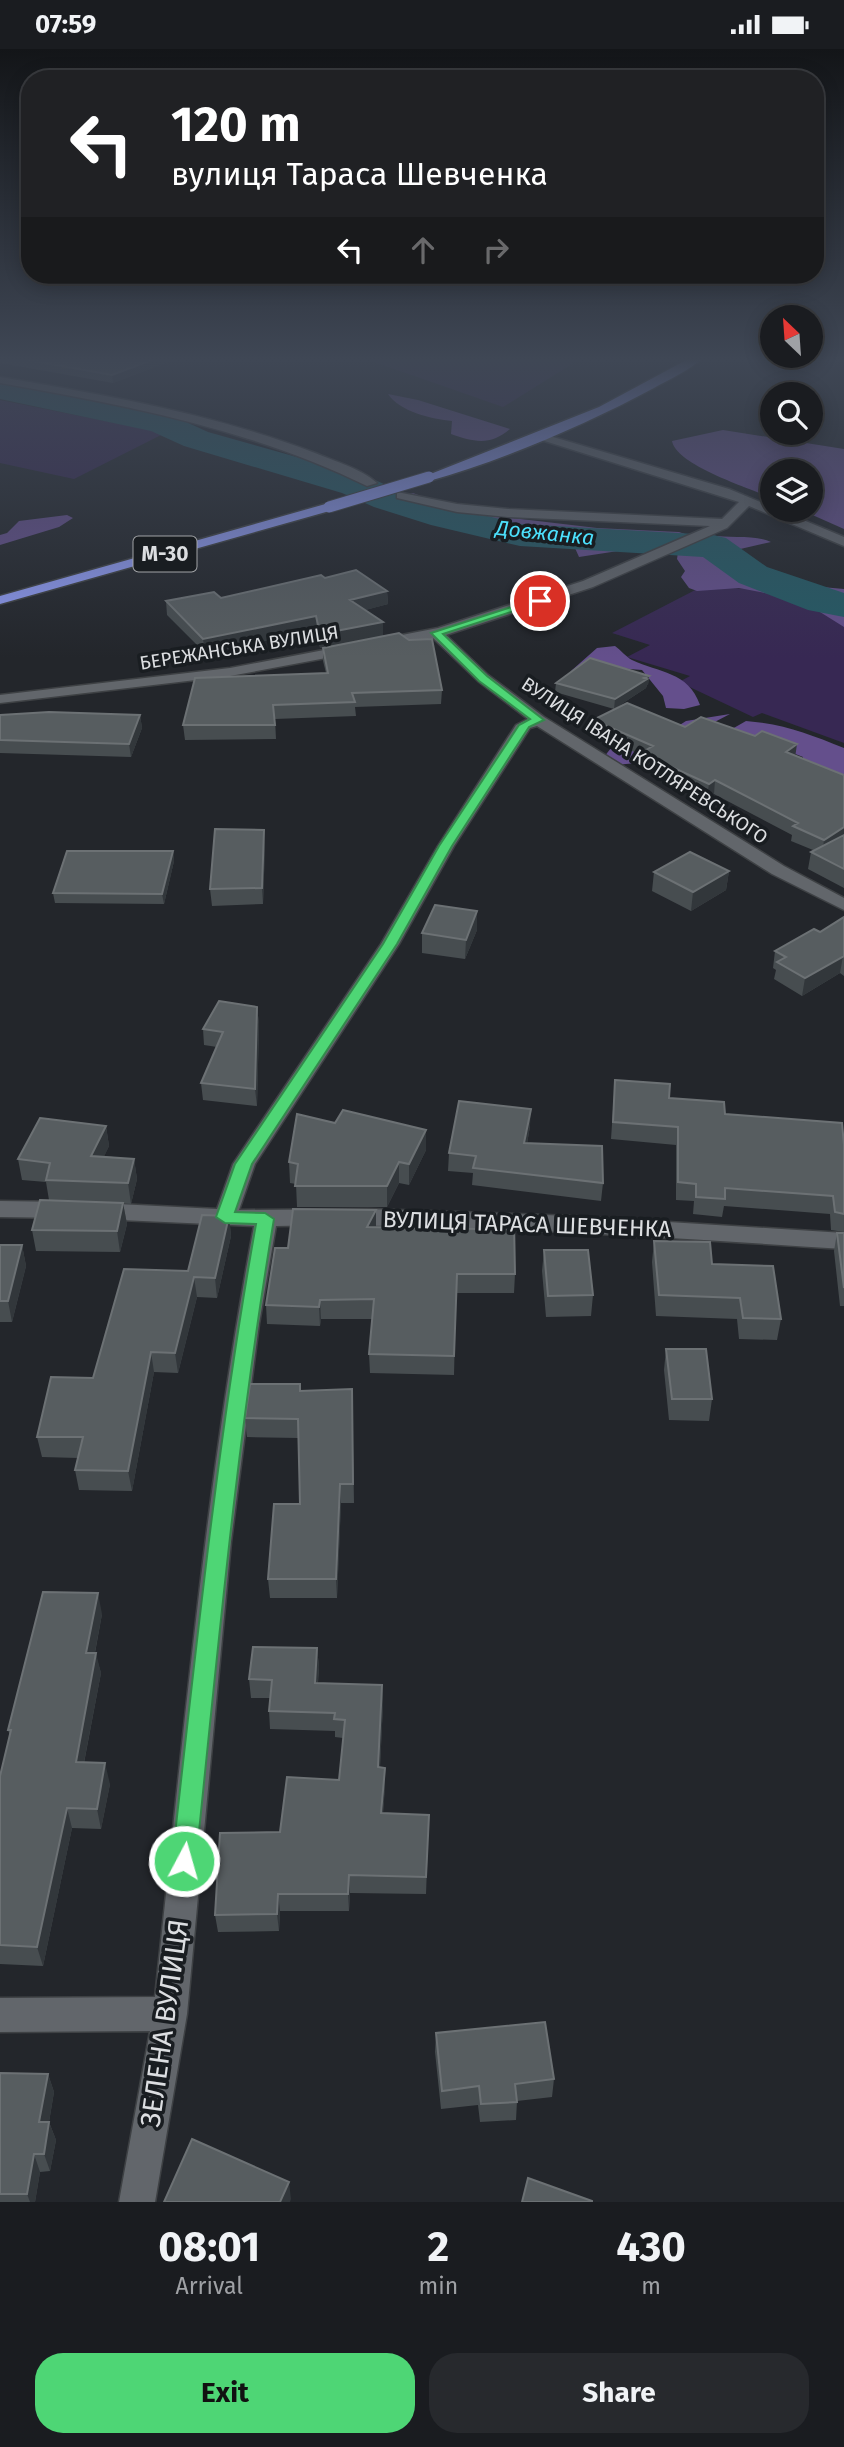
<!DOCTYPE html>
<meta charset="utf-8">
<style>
body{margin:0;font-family:"Fira Sans",sans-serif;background:#27292d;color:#f1f3f6;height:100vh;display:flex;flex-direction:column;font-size:26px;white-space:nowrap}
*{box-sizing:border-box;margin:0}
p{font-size:23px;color:#9fa1a5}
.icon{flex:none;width:38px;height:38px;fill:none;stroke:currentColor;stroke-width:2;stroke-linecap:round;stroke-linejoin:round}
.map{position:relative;height:2153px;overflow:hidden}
.panel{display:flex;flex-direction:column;background:#1a1c20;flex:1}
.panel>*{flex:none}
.hud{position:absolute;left:21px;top:21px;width:803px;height:214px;border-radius:28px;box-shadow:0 4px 18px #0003,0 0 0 2px #383a3e;background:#202124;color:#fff;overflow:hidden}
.needle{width:46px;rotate:335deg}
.tools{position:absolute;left:760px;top:256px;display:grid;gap:14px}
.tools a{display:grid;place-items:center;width:63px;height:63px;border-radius:50%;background:#1a1c20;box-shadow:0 4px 18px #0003,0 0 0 2px #383a3e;font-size:35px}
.pin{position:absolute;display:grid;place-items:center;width:60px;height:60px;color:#fff;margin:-30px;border:4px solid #fff;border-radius:50%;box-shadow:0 2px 7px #0007}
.me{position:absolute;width:77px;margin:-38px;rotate:6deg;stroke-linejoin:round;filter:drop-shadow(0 0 5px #0008)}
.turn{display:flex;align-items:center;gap:24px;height:147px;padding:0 35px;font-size:32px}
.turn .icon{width:91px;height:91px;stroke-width:2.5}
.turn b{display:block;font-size:49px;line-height:60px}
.lanes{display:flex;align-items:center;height:66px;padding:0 35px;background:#0003;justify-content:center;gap:35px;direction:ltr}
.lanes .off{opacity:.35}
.eta{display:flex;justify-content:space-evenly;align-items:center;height:119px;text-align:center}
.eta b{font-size:42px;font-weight:700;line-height:49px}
.button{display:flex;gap:14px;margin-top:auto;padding:14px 35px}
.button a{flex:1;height:80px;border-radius:28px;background:#4ed675;color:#111;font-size:28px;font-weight:700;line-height:80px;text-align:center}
.button a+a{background:#27292d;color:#f1f3f6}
.status{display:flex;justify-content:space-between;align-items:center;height:49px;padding:0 35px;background:#1a1c20;direction:ltr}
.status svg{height:19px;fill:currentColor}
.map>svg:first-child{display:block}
</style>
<div class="status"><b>07:59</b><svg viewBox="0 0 49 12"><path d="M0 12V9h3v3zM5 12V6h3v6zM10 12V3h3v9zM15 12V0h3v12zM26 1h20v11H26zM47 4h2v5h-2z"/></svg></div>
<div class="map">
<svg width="844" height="2153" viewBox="0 0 844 2153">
<rect width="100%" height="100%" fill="#23262b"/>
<path fill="#372853" d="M360 308H577L572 315 503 358Z
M0 351 165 384 74 430 0 414Z
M701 538 757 540 844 572V694L762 664 753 668 679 633 690 627 627 608 650 596 612 584Z"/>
<path fill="#644f8c" d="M388 345 418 351 510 380C490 397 474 393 451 385L452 372C432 370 400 363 388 345Z
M723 381 844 400V480L799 460H810V422H772V449C749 439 676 416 672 392Z
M413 444 462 463 597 479 679 483 688 486 652 501 618 502 579 508 575 499 523 491 519 483 509 480 485 481 452 472 437 473 393 458 397 449Z
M67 466 73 469 59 478 0 496V486L7 484 19 472Z
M710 486C730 490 753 485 771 493L736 501 743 509 738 520 762 525 809 544 822 538 844 540V578L812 558 791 549 739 539 697 542 689 539 681 528 685 522 677 510 678 503 685 499 705 494Z
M615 597C621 601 626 608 632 611 659 624 688 622 700 656L684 660 666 659 663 647 642 621 593 617 571 622 597 599Z
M730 665 636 714 616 716 604 708 611 699 650 695 686 672Z
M746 672C784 675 809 685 844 699V732L803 718V708L732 680Z"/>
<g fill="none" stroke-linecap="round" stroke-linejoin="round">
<path fill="#255a65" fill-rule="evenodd" d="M0 332 173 367 208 383 368 428 400 442 455 459 520 475 713 486 726 489 767 518 844 544V568L808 561 739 534 703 508 520 497 431 476 374 458 342 444 184 397 151 382 0 350Z"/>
<defs>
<path id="minor" d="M0 328C106 346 214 365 315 404 334 412 362 420 377 434L367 437C251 380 126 356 0 334Z
M535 385H543L729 440 844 488V497L749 457 727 479 593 538 446 586 488 626 544 668 784 817 844 849V861L772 825 537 677 530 679 454 797 399 895 255 1115 239 1161 368 1160 573 1167 844 1184V1200C655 1188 466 1174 276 1177L259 1275 231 1493 187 1965 155 2153H119L150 1982 0 1983V1949L155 1948C183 1691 206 1432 254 1177L98 1170 90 1167 87 1162 90 1157 98 1154 217 1160 233 1115 381 895 438 797 516 676 528 670 478 632 433 589 230 627 0 654V646L230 619 438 579 583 532 710 477 508 468 457 463 397 449V443L457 455 508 460 722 470 739 453 535 389Z
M0 1152 66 1153 74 1156 77 1161 74 1166 66 1169 0 1168Z"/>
<path id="highway" d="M692 308H704C690 321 670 330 654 339 587 375 502 412 429 432L423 428 599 358Z
M329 454 335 458 333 461 0 555V547Z"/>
</defs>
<use href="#minor" stroke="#3e4144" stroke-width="3"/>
<use href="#highway" stroke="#3e4144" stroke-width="3"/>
<use href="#minor" fill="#62666b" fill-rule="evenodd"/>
<use href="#highway" fill="#8d99f0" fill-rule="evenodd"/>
<defs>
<path id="highway-bridge" d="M329 458 429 428"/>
</defs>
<use href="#highway-bridge" stroke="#3e4144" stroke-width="13" stroke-linecap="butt"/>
<use href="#highway-bridge" stroke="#8d99f0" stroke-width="11"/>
</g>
<path fill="#474d50" d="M0 308H181L113 334 0 314Z
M325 529 387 542 388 555 365 561 383 587 320 599 317 581 205 604 167 566 166 552 221 549Z
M323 599 442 641 441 655 355 658 356 667 275 670 276 690 185 691 183 676 326 624 323 612Z
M649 627 648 636H647L646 639 614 660 555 643 556 634Z
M0 666H140L142 679 131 708 0 704Z
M593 671 795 706 844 726V839L808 820 811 803 813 801 791 792 792 786 714 745 707 748 640 717 641 706 592 684Z
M265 797 263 855 212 857 210 840Z
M173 802 174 812 164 855 55 854 53 844Z
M729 822 726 841 691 862 652 842 654 823Z
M844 868V927L840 924 802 947 774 930 776 921 773 919 775 902 820 883Z
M477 881 465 910 422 904V884Z
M257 958 259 975 257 1057 203 1051 201 1034 217 998 204 996 203 980Z
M615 1031 669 1049 725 1065 844 1096V1183L831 1181 830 1165 724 1157 722 1168 693 1165 694 1152 676 1151V1096L611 1090Z
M335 1074 426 1081V1101L409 1136 399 1134 387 1158H297L296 1135 290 1134 289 1113Z
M106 1077 109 1097 104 1107 134 1110 137 1130 131 1155 123 1154 127 1175 120 1203 36 1202 32 1181 49 1151 46 1133 22 1131 18 1110Z
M530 1077 527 1095 603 1134 601 1152 472 1136 473 1124 448 1122 449 1104Z
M376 1161V1178L515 1225 514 1244H456L454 1326 370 1324 369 1305 372 1270H321L320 1277 267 1275 266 1256 288 1199Z
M229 1167 231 1187 217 1249 197 1248 178 1324 154 1323 132 1442 79 1441 75 1421 78 1409 42 1408 37 1388 93 1329 188 1222Z
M837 1184H844V1257H840L834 1202Z
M654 1192 712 1215 781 1270 777 1291 739 1290 737 1270 656 1267 652 1213Z
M0 1196H22L26 1217 12 1273H0Z
M544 1201 593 1246 591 1267 546 1268 542 1222Z
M666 1300 712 1350 709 1372 669 1371 664 1321Z
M300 1335 301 1342 352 1340 354 1454H341L337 1549H270L268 1530 300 1455 298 1389 247 1388 245 1369Z
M102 1565 95 1604 101 1624 84 1714 110 1735 101 1780 72 1779 43 1917 0 1915V1727L10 1687 8 1681Z
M317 1599 319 1618 318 1634 382 1636 383 1655 380 1719H385V1737L383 1765 429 1766 426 1845 350 1844 349 1862H280L279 1882 218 1883 215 1866 280 1783 339 1731 343 1689 335 1688V1682L270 1680 269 1662 270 1649H251L249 1630Z
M436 1984 554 2030 552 2048 517 2052 516 2071 480 2073 478 2056 441 2060 435 2003Z
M0 2024 48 2025 54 2043 49 2073 56 2091 50 2122 40 2123 35 2153H0Z"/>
<path fill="#32373b" d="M160 308H181L113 334 112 326Z
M387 542 388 555 351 565 350 551Z
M316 567 317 581 205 604 203 590Z
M383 573V587L320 599V585Z
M649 627 648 636H647L646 639 614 660 615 650Z
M140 666 142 679 131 708 129 695Z
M797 695 795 709 786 703Z
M715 731 714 745 707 748 709 735Z
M844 778V790L822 805 824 791Z
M264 781 265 797 263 855 262 839Z
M173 802 174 812 164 855 162 845Z
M729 822 726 841 691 862 693 843Z
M477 862V881L465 910 466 891Z
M843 907 840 924 802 947 805 929Z
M257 958 259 975 257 1057 255 1040Z
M531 1060 530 1077 524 1112V1094Z
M106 1077 109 1097 95 1127 91 1107Z
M426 1081V1101L409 1136V1115Z
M134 1110 137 1130 131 1155 128 1134Z
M399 1113V1134L387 1158V1137Z
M123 1154 127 1175 120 1203 117 1182Z
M376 1161V1180L367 1178Z
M229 1167 231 1187 217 1249 215 1229Z
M22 1196 26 1217 12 1273 8 1252Z
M194 1228 197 1248 178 1324 175 1304Z
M320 1251 321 1270 320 1277 319 1258Z
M151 1303 154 1323 132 1442 128 1422Z
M340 1435 341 1454 337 1549 336 1530Z
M98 1544 102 1565 91 1624 86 1604Z
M317 1599 319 1618 316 1652 315 1634Z
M96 1604 101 1624 80 1734 76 1713Z
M382 1636 383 1655 379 1736 378 1718Z
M105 1714 110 1735 101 1780 97 1760Z
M385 1719V1737L381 1782V1764Z
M67 1759 72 1779 43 1917 37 1898Z
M349 1826 350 1844 349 1862 348 1845Z
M278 1845 280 1862 279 1882 277 1865Z
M48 2025 54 2043 46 2091 39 2073Z
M49 2073 56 2091 50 2122 44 2105Z
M34 2105 40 2123 35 2153H30L27 2145Z
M289 2133 291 2150 290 2153H280Z"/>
<path fill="#575d60" stroke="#6c7174" stroke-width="2" d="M11 308H160L112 326Z
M356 521 387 542 350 551 383 573 320 585 316 567 203 590 166 552 214 543 221 549 321 526 325 529Z
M399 584 409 591 432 590 442 641 352 644 355 653 273 656 275 676H183L195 629 328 624 323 599Z
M590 609 649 627 644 629 647 630 615 650 556 634Z
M627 654 685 678 701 668 755 687 762 682 797 695 786 703 844 726V778L824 791 793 777 798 774 715 731 709 735 641 704 653 697 593 671Z
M49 663 140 666 129 695 0 691V666Z
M215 780 264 781 262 839 210 840Z
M844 786V820L811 803Z
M67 802H173L162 845 53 844Z
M690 803 729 822 693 843 654 823Z
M435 856 477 862 466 891 422 884Z
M844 868V907L805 929 777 913 786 908 775 902 814 880 820 883Z
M219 952 257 958 255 1040 201 1034 223 983 203 980Z
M615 1031 670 1035 669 1049 724 1053 725 1065 842 1074 844 1096V1165L835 1163 833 1147 725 1139V1150L696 1148V1135L678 1133V1078L613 1073Z
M459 1052 531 1060 524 1094 602 1097 603 1134 473 1119 476 1107 449 1104Z
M343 1061 426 1081 409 1115 399 1113 387 1137H295L298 1115 289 1113 297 1065 335 1074Z
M40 1069 106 1077 91 1107 134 1110 128 1134 46 1131 50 1114 18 1110Z
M40 1151 123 1154 117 1182 32 1181Z
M293 1160 376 1161 367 1178 476 1180V1172L514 1173 515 1225H457L454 1307 369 1305 374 1250 320 1251 319 1258 266 1256 275 1199H288Z
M202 1166 229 1167 215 1229 194 1228 175 1304 151 1303 128 1422 75 1421 83 1388H37L51 1328 93 1329 124 1220 188 1222Z
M837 1184H844V1239Z
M654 1192 710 1193 712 1215 773 1217 781 1270 743 1269 740 1249 659 1246Z
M0 1196H22L8 1252H0Z
M544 1201H588L593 1246 548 1247Z
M666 1300H706L712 1350H672Z
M250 1335H300V1342L352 1340 353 1435H340L336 1530H268L274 1455H300L298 1370 245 1369Z
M43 1543 98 1544 86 1604H96L76 1713 105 1714 97 1760 67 1759 37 1898 0 1896V1727L11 1681H8Z
M253 1598 317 1599 315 1634 382 1636 378 1718 385 1719 381 1764 429 1766 426 1828 349 1826 348 1845H278L277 1865 215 1866 220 1784 280 1783 287 1728 339 1731 345 1671 334 1670 335 1664 269 1662 272 1631 249 1630Z
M545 1973 554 2030 515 2035 517 2053 481 2055 479 2037 442 2042 436 1984Z
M0 2024 48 2025 39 2073H49L44 2105H34L27 2145H0Z
M192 2090 289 2133 280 2153H164Z
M528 2129 592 2152V2153H522Z"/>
<linearGradient id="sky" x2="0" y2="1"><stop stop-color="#131518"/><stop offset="0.51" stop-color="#3f4755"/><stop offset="1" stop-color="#3f4755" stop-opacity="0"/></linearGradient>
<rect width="844" height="609" fill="url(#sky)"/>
<path fill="#4ed675" stroke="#338b4c" stroke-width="2" d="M536 550 545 552 443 585 487 627 544 671 529 678 452 797 397 895 252 1115 235 1163 265 1164 274 1170C238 1383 218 1598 196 1812L193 1821 184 1824 176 1821 172 1812C196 1599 218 1387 256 1175L225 1174 216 1168 235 1115 383 895 439 797 519 676 530 670 479 632 431 584Z"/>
<g text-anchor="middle" stroke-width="7" stroke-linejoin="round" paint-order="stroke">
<g font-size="19" fill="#dcdee1" stroke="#191d21">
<text transform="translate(239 598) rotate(-9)" y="7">БЕРЕЖАНСЬКА ВУЛИЦЯ</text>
<text transform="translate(645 711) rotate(33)" y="7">ВУЛИЦЯ ІВАНА КОТЛЯРЕВСЬКОГО</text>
</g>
<g font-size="21" font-style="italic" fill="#4ce0fc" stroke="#191d21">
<text transform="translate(545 484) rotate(6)" y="7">Довжанка</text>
</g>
<rect fill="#191d21" stroke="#a2a4a7" stroke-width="2" x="133.5" y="487.5" width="63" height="35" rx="5"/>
<g font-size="21" font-weight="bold" fill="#dcdee1">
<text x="165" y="512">М-30</text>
</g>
<g font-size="23" fill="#dcdee1" stroke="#191d21">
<text transform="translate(527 1175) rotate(2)" y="8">ВУЛИЦЯ ТАРАСА ШЕВЧЕНКА</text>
</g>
<g font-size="28" fill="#dcdee1" stroke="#191d21">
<text transform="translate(164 1974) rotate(-82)" y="10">ЗЕЛЕНА ВУЛИЦЯ</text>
</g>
</g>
</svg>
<div class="tools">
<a><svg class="needle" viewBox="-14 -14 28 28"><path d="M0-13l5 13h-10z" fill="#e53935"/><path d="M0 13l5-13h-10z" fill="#9fa1a5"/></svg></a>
<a><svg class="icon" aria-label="search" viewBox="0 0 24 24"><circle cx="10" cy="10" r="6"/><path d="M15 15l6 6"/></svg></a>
<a><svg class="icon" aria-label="layers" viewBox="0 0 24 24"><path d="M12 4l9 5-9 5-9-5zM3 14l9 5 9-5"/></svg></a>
</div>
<div class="pin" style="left:540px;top:552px;background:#d93025"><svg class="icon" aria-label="arrive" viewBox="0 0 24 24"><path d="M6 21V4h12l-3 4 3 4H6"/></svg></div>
<svg class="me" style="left:184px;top:1812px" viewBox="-20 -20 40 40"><circle r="17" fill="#4ed675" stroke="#fff" stroke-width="3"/><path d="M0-11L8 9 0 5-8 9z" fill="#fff"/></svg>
<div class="hud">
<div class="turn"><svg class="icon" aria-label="left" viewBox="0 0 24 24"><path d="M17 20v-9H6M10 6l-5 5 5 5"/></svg><div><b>120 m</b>вулиця Тараса Шевченка</div></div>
<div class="lanes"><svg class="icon" aria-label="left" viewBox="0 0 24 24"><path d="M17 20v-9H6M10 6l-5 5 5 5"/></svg><svg class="icon off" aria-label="ahead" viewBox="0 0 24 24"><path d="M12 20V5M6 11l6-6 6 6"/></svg><svg class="icon off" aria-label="right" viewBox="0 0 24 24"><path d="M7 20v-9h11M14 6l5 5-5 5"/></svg></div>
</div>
</div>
<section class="panel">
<div class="eta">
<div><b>08:01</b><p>Arrival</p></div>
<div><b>2</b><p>min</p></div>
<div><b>430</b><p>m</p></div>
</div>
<div class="button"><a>Exit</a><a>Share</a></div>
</section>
